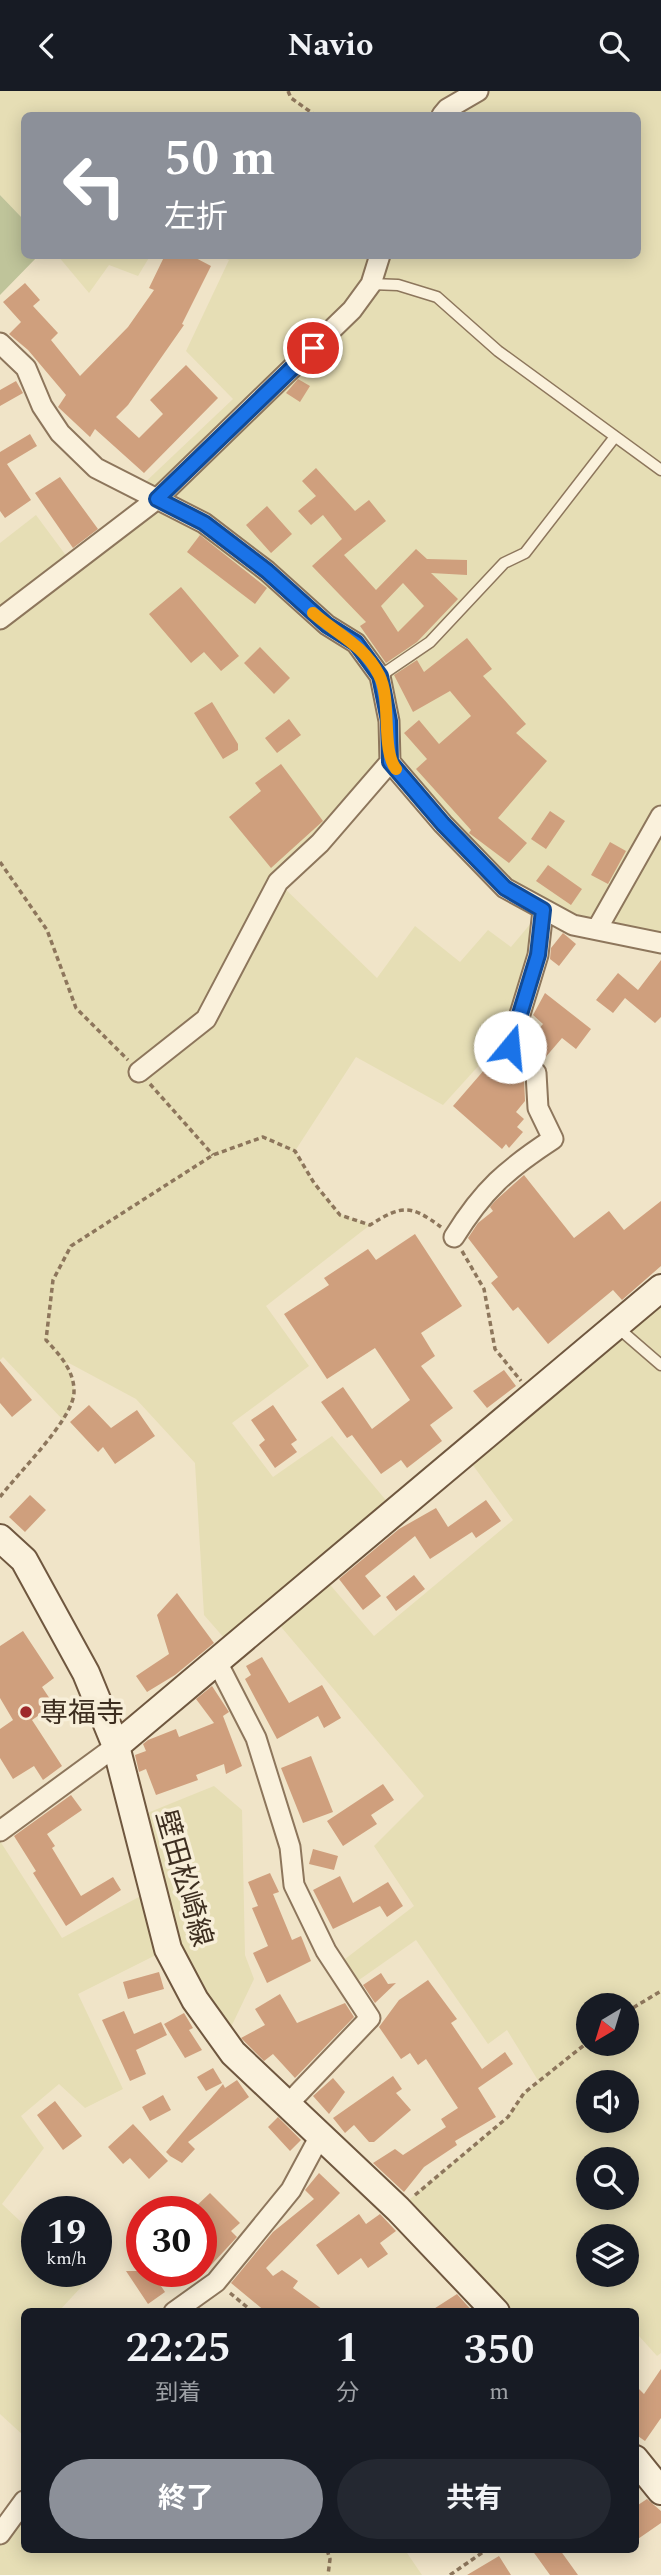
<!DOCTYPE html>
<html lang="ja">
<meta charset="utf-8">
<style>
body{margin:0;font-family:Spectral,"Noto Sans JP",serif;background:#242831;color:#f1f3f6;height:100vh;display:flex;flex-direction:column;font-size:26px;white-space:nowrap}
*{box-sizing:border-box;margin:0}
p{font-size:23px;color:#9ea1a6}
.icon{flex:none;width:38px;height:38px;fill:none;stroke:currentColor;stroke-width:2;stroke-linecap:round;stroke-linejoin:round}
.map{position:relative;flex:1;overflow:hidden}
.sheet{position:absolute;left:21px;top:2217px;width:618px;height:245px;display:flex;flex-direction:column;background:#171b24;border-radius:10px;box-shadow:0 4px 18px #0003}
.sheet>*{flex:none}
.top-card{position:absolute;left:21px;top:21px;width:620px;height:147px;border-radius:10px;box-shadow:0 4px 18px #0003;background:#8c9099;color:#fff;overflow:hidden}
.needle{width:46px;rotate:218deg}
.tools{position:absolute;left:576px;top:1902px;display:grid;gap:14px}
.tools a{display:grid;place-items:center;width:63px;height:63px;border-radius:50%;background:#171b24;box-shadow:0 4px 18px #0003;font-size:35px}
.speed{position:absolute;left:21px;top:2105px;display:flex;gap:14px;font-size:35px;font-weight:700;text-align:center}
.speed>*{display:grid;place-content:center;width:91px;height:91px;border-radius:50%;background:#171b24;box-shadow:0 4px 18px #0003;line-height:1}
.speed small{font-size:18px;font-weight:400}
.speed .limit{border:10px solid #d22;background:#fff;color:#111}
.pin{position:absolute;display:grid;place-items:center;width:60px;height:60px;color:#fff;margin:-30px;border:4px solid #fff;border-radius:50%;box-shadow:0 2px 7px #0007}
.me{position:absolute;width:77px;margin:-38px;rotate:17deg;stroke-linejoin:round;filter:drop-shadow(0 0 5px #0008)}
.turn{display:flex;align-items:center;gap:24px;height:147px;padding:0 28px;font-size:32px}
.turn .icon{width:91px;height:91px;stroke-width:2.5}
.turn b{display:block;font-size:49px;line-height:60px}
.eta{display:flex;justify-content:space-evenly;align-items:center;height:119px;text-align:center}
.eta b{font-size:42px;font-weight:700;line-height:49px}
.action{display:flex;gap:14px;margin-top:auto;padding:14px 28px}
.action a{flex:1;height:80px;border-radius:42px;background:#8c9099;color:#fff;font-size:28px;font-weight:700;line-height:80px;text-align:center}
.action a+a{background:#242831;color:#f1f3f6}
header{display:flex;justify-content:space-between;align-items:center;height:91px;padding:0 28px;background:#171b24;font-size:32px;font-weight:700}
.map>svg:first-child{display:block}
</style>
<header><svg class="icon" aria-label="back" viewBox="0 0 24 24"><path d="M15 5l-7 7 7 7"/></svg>Navio<svg class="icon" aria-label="search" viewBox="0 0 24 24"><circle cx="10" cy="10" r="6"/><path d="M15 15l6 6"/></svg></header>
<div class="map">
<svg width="661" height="2484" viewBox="0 0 661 2484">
<rect width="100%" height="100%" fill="#f0e4c8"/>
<path fill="#e6deb5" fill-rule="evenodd" d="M0 0H661V852L543 819 510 956 501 950 443 1014 356 966 295 1060 314 1092 340 1123 370 1134 266 1215 309 1275 232 1332 273 1386 332 1345 395 1420 320 1482 374 1545 513 1429 464 1362 661 1197V2262L657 2265 639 2245 635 2247V2221H496L398 2118 508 2026 524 2002 539 1991 507 1939 488 1953 416 1849 349 1896 336 1875 414 1815 374 1755 424 1705 271 1524 232 1556 204 1524 195 1372 136 1308 67 1271 75 1301 64 1330 3 1266 0 1269V452L36 424 73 474 157 409 138 398 233 308 186 260 229 169 219 165 637 164V24H24V129L0 104ZM390 671 505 797 542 819 511 856 488 839 460 871 415 835 377 887 279 792ZM588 1914H626V1953H588ZM588 1992H626V2030H588ZM588 2068H626V2107H588ZM588 2146H626V2184H588Z
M58 165H150L138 185 109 174 89 202Z
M214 1695 242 1719 245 1864 254 1888 232 1934 233 1962 168 1858 78 1903 123 1998 85 2017 59 1993 21 2025 44 2057 2 2113 37 2146V2180L73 2181 85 2192 58 2221H24V2345L0 2323V1750L62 1847 154 1798 135 1727Z
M24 2410V2459H405L422 2484H0V2443Z"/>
<path fill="#bfc49a" d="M0 104 24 129V164L38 165 0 204Z"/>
<path fill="#cf9f7d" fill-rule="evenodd" d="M165 164H190L211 175 182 233 184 234 128 314 116 326 139 347 163 323 150 309 186 274 218 307 144 382 95 338 90 346 58 316 66 304 28 259 9 243 21 231 3 211 25 192 40 209 33 215 58 242 51 249 80 285 128 236 154 199 149 197Z
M298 288 310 295 300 311 286 302Z
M16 290 23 302 0 315V299Z
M30 343 37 355 7 373 31 409 5 427 0 420V361Z
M316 377 355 420 369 409 386 430 344 464 376 499 416 458 427 468 467 469V484L431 482 458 508 417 551 386 572 360 535 366 531 312 475 342 448 323 424 311 434 298 420 316 405 302 390ZM403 492 424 515 398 541 381 515Z
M60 386 98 438 73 457 35 402Z
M267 415 292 443 271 462 246 434Z
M200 444 267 497 255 513 187 461Z
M181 496 239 565 221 580 204 561 191 572 149 523Z
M467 547 492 578 483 585 526 633 516 642 547 670 498 727 527 752 509 772 469 742 471 739 416 678 427 668 404 642 419 629 439 653 471 625 450 600 413 621 394 584 417 569 424 581Z
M260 556 290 587 274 603 244 572Z
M212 611 238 653V659L223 668 194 622Z
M289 628 301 644 277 662 265 647Z
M281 673 323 730 271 777 229 726 261 700 255 692Z
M550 720 565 730 546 758 531 748Z
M610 751 626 760 608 793 591 784Z
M548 774 582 798 571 814 536 790Z
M563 842 576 853 559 875 550 868 551 857Z
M661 869V926L655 932 625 907 613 922 596 909 618 882 638 899Z
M545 902 591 938 576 958 562 947 544 968 526 953 543 933 533 924Z
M505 971 524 988 525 1010 516 1021 524 1028 517 1036 523 1041 509 1057 506 1053 502 1058 453 1015 485 978 493 985Z
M524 1084 574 1147 609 1120 624 1139 661 1110V1175L622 1209 613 1199 548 1253 518 1216 513 1220 491 1192 498 1186 468 1147 478 1132 493 1120 490 1116 495 1110Z
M415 1143 462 1215 421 1242 435 1265 421 1275 453 1317 430 1334 442 1350 407 1377 401 1369 381 1383 352 1344 347 1347 321 1311 343 1296 372 1338 410 1309 375 1257 327 1288 284 1223 329 1194 324 1187 368 1158 376 1169Z
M0 1270 32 1309 12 1326 0 1312Z
M504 1279 516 1295 487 1317 473 1300Z
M89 1314 111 1337 137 1319 155 1345 115 1373 103 1356 98 1361 70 1331Z
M273 1314 297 1349 291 1353 297 1361 275 1377 259 1354 265 1349 251 1329Z
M30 1404 46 1419 25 1441 9 1426Z
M486 1409 501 1430 476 1447 472 1441 430 1468 415 1445 365 1485 381 1505 363 1519 339 1488 399 1438 436 1417 448 1436Z
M414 1484 425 1498 396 1520 386 1506Z
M177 1502 214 1552 175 1584 147 1601 136 1585 169 1563 157 1524Z
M23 1540 54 1587 42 1596 54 1614 32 1629 62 1675 43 1689 34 1675 13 1688 0 1667V1638L13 1629 0 1607V1555Z
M262 1566 289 1612 322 1594 341 1627 324 1637 318 1625 277 1648 245 1588 251 1584 246 1575Z
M212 1595 229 1621 223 1625 242 1675 226 1683 224 1673 196 1684 198 1689 156 1704 146 1678 139 1681 135 1664 146 1660 143 1653 148 1649 176 1638 179 1646 214 1632 196 1608Z
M311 1665 333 1721 303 1732 281 1677Z
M383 1693 394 1709 371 1724 377 1733 343 1755 327 1730Z
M71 1704 82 1719 47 1743 55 1755 52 1757 81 1805 113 1786 121 1799 66 1835 33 1782 36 1780 14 1745Z
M313 1758 338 1765 334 1779 309 1773Z
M270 1782 279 1801 273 1803 292 1849 301 1845 311 1870 267 1892 253 1862 268 1855 252 1817 258 1815 248 1791Z
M340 1785 353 1812 388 1791 403 1815 387 1826 380 1815 333 1838 313 1799Z
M159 1881 164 1898 128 1908 123 1891Z
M381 1882 388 1893 396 1892 375 1912 363 1894Z
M428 1889 457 1928 451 1932 482 1978 505 1961 513 1973 478 1997 496 2026 455 2050 457 2054 424 2076 404 2101 373 2072 395 2058 403 2064 446 2036 441 2028 458 2017 426 1968 418 1974 410 1962 401 1968 379 1936 399 1909Z
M280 1903 297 1932 345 1912 354 1926 295 1987 273 1963 264 1970 241 1947 265 1934 255 1918Z
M124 1920 134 1943 161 1931 167 1944 136 1959 146 1983 130 1990 102 1929Z
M184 1922 193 1937 189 1939 202 1959 185 1967 164 1933Z
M213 1977 222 1992 206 2000 197 1986Z
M393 1985 402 1998 396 2002 411 2019 374 2051H369L354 2034 345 2042 333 2027Z
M333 1987 345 2001 329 2023 313 2005Z
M237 1989 249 2006 188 2051 195 2058 182 2072 170 2065 166 2061 223 1993 225 1997Z
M163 2004 171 2019 150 2030 142 2016Z
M55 2010 82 2045 63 2059 37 2024Z
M278 2026 301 2049 290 2060 268 2036Z
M133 2033 168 2070 149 2088 130 2067 123 2073 108 2056Z
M319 2082 340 2102 266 2177 273 2185 282 2179 298 2190 293 2197 326 2221H266L231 2192 273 2141 314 2108 305 2099Z
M210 2102 240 2132 231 2140 237 2146 201 2185V2121H190Z
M359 2123 366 2133 380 2123 396 2140 380 2152 388 2163 368 2177 361 2167 338 2184 316 2154Z
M126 2180H151L165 2201 148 2213Z
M457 2203 473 2221H429Z
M661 2278V2327L645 2350 635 2343V2294L644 2303Z
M647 2408 661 2420V2432L635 2450V2416Z
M532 2459H560L578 2484H550Z
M499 2465 511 2484H467Z"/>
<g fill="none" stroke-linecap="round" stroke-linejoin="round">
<defs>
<path id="lane" d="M371 193 398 194 437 206 498 260 661 379
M380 585 430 551 504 472 525 462 614 347
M617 1236 661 1274"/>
<path id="street" d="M442 24 447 18 478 0
M0 252 26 277 42 315 60 342 96 377 204 432 267 480 327 534 356 552 380 585 389 630 390 671 443 733 505 797 573 834 661 852
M0 528 157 408 352 219 371 193 380 164
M597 838 661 725
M139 981 206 928 278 791 320 752 390 671
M454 1146C483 1099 507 1078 553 1048L538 1017 536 982 510 956 538 864 543 819
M216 1569 256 1647 290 1756 294 1794 326 1860 370 1927 288 2013
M0 1740 116 1655
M174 2221 216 2191 291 2099 320 2045
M0 2443 24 2410"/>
<path id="secondary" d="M0 1447 24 1469 86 1582 116 1655 168 1858 195 1909 233 1962 398 2118 496 2221
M116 1655 661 1197
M635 2368 661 2400"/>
</defs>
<use href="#lane" stroke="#8d765c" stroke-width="13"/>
<use href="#street" stroke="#8d765c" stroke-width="23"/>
<use href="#secondary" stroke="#6f573f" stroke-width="30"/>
<path stroke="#8d765c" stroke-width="3.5" stroke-dasharray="5 3.5" stroke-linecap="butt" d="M288 0 291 7 315 24
M0 771 47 839 76 917 128 969
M150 993 213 1064
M462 1160 484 1198 495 1258 521 1290
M0 1406C17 1383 75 1327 74 1300 74 1279 59 1263 46 1249L53 1189 71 1155 213 1064 263 1046 295 1060 314 1092 340 1124 370 1134C402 1114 410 1113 441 1136
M626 1921 661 1900
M415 2104 508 2026 524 2002 588 1951
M230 2202 253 2221
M327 2459 330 2468 328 2484
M450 2484 486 2459"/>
<use href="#lane" stroke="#faf1dc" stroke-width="10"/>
<use href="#street" stroke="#faf1dc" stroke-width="19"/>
<use href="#secondary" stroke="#faf1dc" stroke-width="26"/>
</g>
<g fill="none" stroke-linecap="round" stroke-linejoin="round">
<defs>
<path id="route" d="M313 257 157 408 204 432 267 480 327 534 356 552 380 585 389 630 390 671 443 733 505 797 543 819 538 864 510 956"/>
</defs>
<use href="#route" stroke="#114b97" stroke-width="18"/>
<use href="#route" stroke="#1a73e8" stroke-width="12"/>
<path stroke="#f59e0b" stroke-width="12" d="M313 522C337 543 364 554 379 584 392 609 381 659 396 678"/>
</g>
<circle fill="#9e2a2b" stroke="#f7eed8" stroke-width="2.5" cx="26" cy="1621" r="7"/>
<g text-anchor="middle" stroke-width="7" stroke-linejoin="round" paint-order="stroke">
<g font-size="28" fill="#3d2e20" stroke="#f7eed8" text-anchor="start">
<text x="40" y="1631">専福寺</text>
</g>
<g font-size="28" fill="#3d2e20" stroke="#f7eed8">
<text transform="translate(185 1787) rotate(74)" y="10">壁田松崎線</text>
</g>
</g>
</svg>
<div class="tools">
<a><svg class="needle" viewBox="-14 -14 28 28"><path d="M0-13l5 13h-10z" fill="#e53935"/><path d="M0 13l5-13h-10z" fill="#9ea1a6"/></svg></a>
<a><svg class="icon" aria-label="sound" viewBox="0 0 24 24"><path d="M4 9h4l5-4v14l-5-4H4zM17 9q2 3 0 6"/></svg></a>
<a><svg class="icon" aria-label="search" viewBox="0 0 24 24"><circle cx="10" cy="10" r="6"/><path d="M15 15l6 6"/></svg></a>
<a><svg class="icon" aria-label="layers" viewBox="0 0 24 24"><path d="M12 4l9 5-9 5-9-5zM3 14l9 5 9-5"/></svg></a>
</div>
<div class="speed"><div>19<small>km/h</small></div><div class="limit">30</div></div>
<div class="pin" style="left:313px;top:257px;background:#d93025"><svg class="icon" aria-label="arrive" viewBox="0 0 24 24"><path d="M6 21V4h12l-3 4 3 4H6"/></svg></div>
<svg class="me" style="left:510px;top:956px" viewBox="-20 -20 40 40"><circle r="19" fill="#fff"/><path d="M0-13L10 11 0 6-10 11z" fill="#1a73e8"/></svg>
<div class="top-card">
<div class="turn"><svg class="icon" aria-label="left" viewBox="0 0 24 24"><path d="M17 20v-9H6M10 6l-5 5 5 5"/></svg><div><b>50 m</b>左折</div></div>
</div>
<section class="sheet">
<div class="eta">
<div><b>22:25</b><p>到着</p></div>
<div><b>1</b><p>分</p></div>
<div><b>350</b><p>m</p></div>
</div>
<div class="action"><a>終了</a><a>共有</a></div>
</section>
</div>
